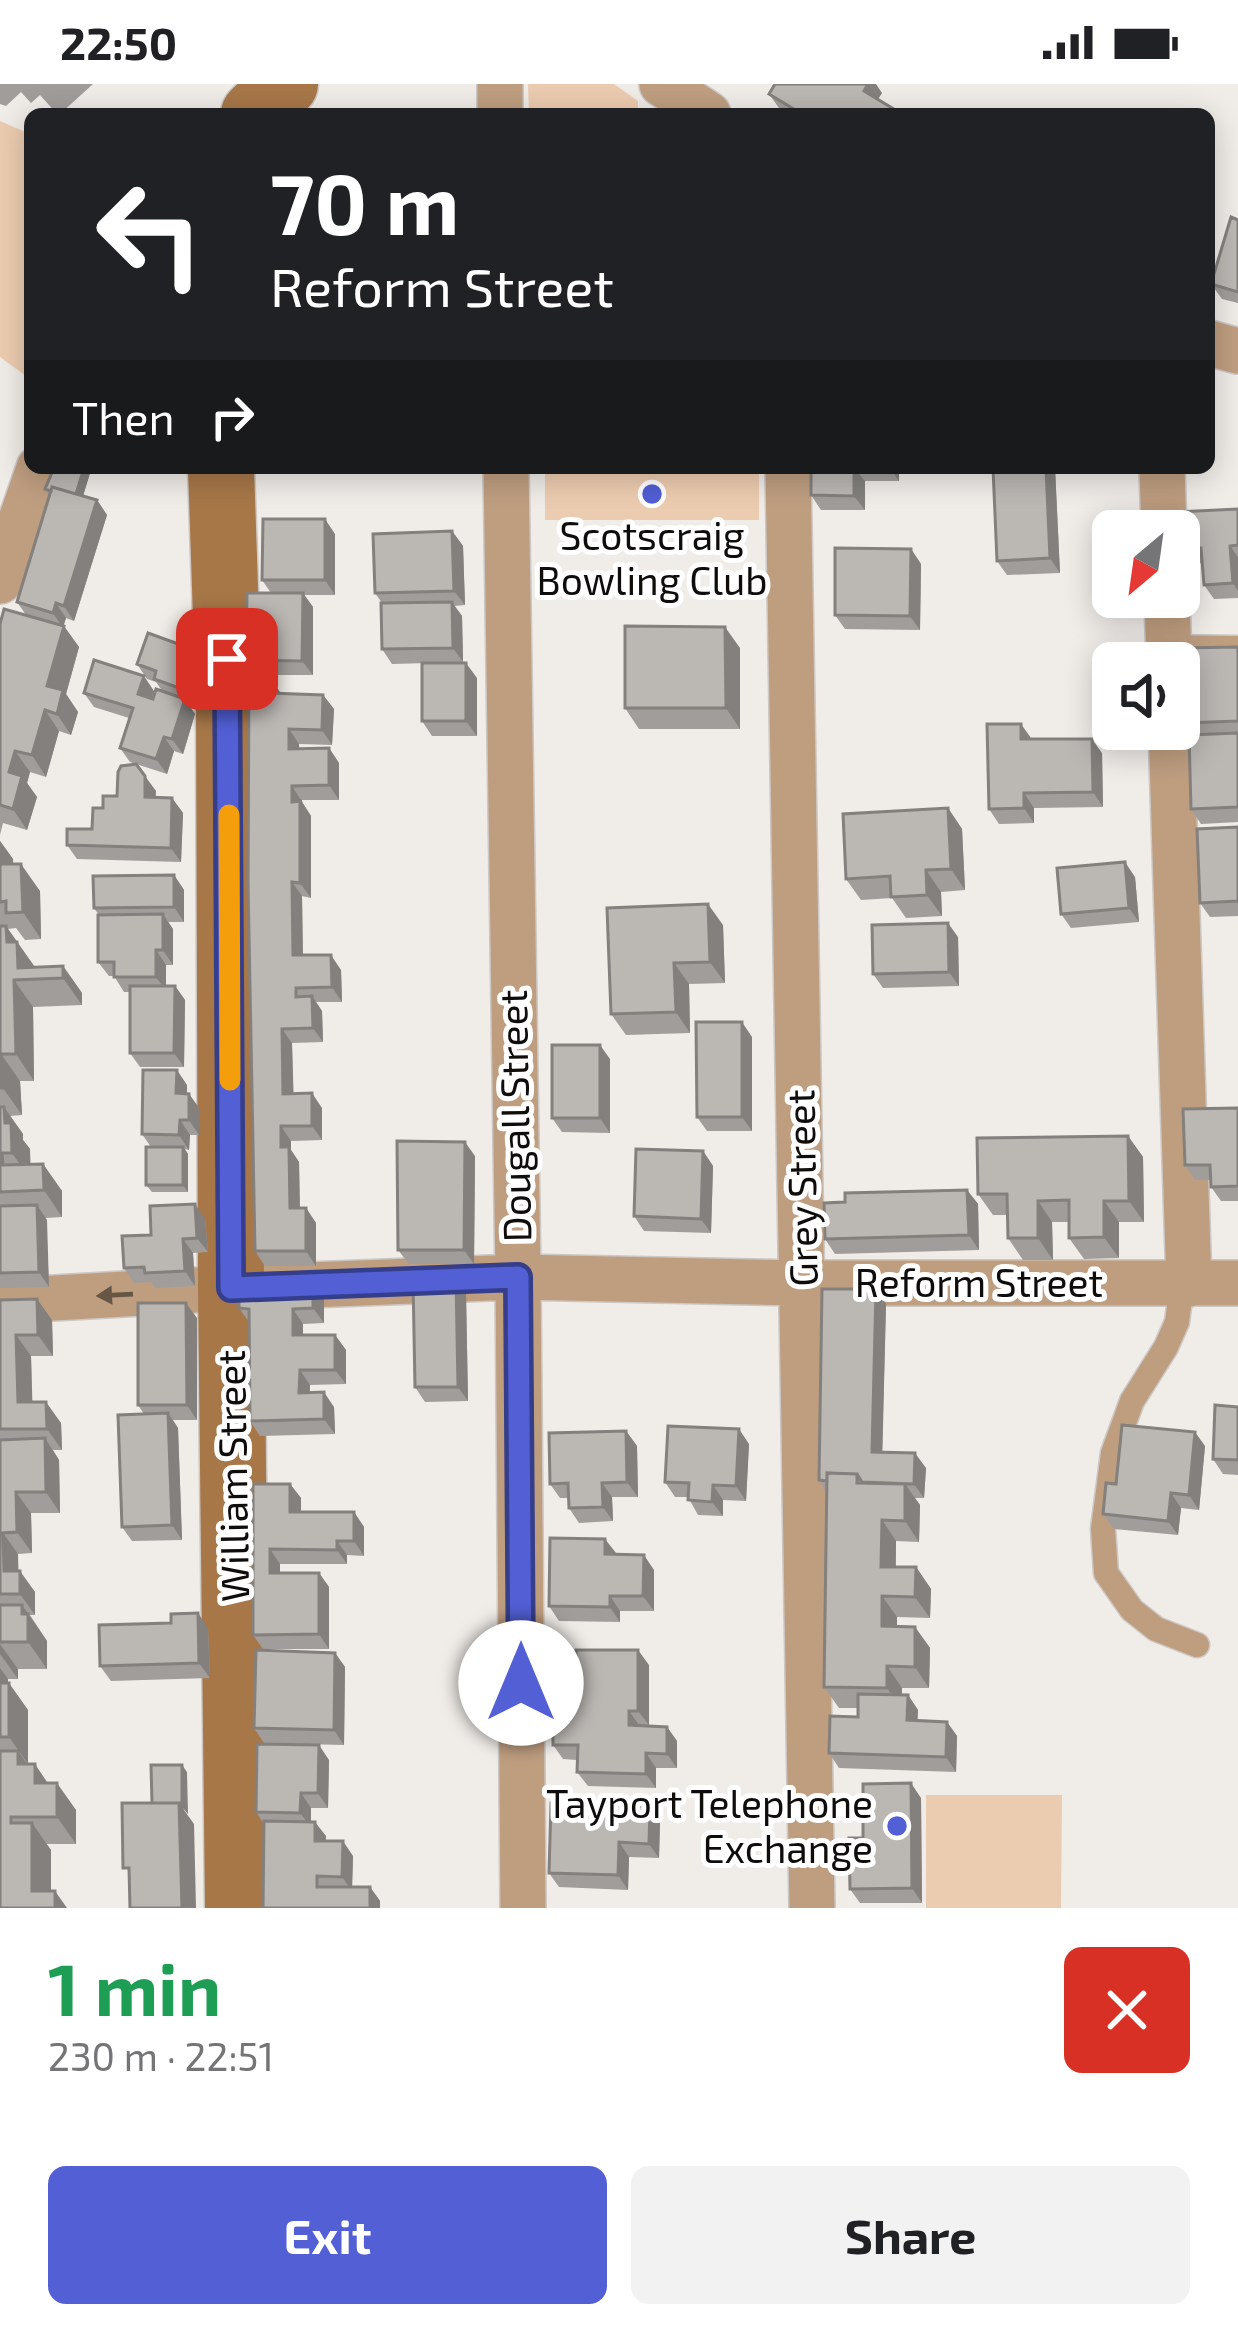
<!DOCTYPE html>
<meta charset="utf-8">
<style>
body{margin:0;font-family:"Exo 2",sans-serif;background:#f2f2f2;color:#202124;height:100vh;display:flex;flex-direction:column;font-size:45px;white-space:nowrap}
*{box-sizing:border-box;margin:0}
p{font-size:39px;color:#757577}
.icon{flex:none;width:66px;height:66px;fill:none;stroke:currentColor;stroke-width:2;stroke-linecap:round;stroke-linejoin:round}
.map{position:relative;height:1824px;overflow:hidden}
.panel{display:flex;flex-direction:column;background:#fff;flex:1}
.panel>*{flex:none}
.guide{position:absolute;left:24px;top:24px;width:1191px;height:366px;border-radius:18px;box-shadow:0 6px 30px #0003;background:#202124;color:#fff;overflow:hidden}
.needle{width:78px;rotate:209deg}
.tools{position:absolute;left:1092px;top:426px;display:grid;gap:24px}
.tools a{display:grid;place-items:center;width:108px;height:108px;border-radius:18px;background:#fff;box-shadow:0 6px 30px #0003;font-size:60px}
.pin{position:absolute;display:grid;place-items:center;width:102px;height:102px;color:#fff;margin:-51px;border-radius:24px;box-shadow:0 6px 18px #0006}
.me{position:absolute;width:132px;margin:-66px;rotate:0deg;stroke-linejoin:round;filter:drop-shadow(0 0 9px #0008)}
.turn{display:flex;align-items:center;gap:42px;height:252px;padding:0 48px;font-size:54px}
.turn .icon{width:156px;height:156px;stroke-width:2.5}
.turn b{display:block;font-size:84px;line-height:102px}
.then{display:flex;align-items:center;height:114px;padding:0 48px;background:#0003;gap:24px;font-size:45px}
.round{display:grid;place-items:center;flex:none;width:126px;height:126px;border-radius:18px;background:#f2f2f2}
.summary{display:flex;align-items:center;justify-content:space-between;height:204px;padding:0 48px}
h1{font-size:72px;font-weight:700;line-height:90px;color:#1e9e55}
.action{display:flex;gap:24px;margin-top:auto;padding:24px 48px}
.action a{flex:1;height:138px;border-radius:18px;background:#525fd5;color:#fff;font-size:48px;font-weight:700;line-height:138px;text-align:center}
.action a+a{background:#f2f2f2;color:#202124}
.status{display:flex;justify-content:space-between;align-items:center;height:84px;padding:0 60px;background:#fff;direction:ltr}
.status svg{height:33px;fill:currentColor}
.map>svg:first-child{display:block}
</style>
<div class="status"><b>22:50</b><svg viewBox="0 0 49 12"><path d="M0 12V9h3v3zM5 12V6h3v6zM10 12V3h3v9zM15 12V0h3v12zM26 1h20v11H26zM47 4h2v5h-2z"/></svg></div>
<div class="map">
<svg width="1238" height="1824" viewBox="0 0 1238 1824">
<rect width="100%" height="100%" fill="#f0ece8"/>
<path fill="#ecccb0" d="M528 0H614L638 17V30H529Z
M0 37 30 50V295L0 273Z
M545 384H759V436H545Z
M926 1711H1062L1061 1824H926Z"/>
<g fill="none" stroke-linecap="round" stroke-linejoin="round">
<defs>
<path id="lane" d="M1169 563 1238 564
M1182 1200 1177 1238 1166 1263 1132 1317 1113 1369 1103 1445 1106 1489 1132 1526 1156 1545 1197 1561"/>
<path id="street" d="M500 0V30
M662 0 708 30
M1209 259 1238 267
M506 384 518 1193 523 1824
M788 384 812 1824
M1162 384 1164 447
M0 497 39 384
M1167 513 1169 579
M1171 645 1189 1200
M0 1217 231 1204 518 1193 803 1199H1238"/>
<path id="secondary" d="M254 30 285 0
M221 384 229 623 231 1204 238 1824"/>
</defs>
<use href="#lane" stroke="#ccc8c5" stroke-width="27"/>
<use href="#street" stroke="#ccc8c5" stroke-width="48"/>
<use href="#secondary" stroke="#ccc8c5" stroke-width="69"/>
<use href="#lane" stroke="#bf9e80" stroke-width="24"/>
<use href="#street" stroke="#bf9e80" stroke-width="45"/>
<use href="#secondary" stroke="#a77748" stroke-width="66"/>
</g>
<path fill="#a19d9a" d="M0 0H93L60 30H57L40 11 31 19 21 8 6 22 0 20Z
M882 9 878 15 902 30H788L779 24 769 10Z
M1238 136V219L1222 215 1211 200Z
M54 384H87L90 389 83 412 97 416 107 431 74 537 66 534 63 542 79 563 66 610 78 628 71 651 59 647 46 693 30 688 27 699 37 713 27 746 3 739 0 751V540L26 531 17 518 50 412 45 405Z
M811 384H899V397H865V426H821L811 411Z
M993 384H1055L1060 489 1007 491 997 477Z
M1238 425V514L1214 515 1204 501 1202 479 1190 480 1180 465Z
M452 447 463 462 465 521 454 522 462 532 463 578 392 580 382 565V519L375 509Z
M335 450V511H304L313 523V591H257L246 576 271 509 262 496Z
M911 465 921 480 920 546 845 545 835 531Z
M187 563 197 578 199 603 192 620 187 618 195 630 183 670 174 667 167 690 130 678 120 664 129 634 94 623 84 609 154 607 153 615 163 608 156 598 147 595 137 580Z
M1238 563V738L1201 740 1191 725 1192 651 1184 639Z
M740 564V645H639L625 624Z
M477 594V652H432L422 637Z
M280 608V609L323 611 334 625 332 661 299 660V664H329L339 679V716H302L303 720 311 732V814L302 812 303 871 341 886 342 918H316L322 927 323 958 292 959 293 1010 322 1024V1056L291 1057V1066L299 1078 300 1124H306L316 1139V1182H265L255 1167Z
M1031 655 1102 669 1103 723 1034 724V739L999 740 989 725Z
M156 707 155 713 172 714 183 729 181 778 77 775 67 761 92 745 103 724 117 712Z
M948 724 962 745 965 806 941 808 942 832 906 834 892 814 861 816 846 795Z
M1238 743V832L1210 833 1200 819Z
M0 757 13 775V780L40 807 41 855 25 856 16 844 8 845 35 883 63 882 82 909V921L33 923 34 997H20L22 1031 10 1032 23 1050V1056L30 1065V1080H43L62 1107V1133L46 1134 49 1203 0 1204Z
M174 791 184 806V838H168L173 845V881H166V902H175L185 916 184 983H140L130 969V908H124L114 892H109L98 878 99 831 94 824Z
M1135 793 1139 838 1071 844 1061 830Z
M723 841 725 899 689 900 690 949 626 951 611 930Z
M958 853 959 902 883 904 873 890Z
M752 953V1047H707L697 1033Z
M610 975V1049L562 1048 552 1034Z
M187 1001V1010H189L199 1024V1051H190L189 1066 185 1065 188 1070V1108H152L146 1101 151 1063 142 1050Z
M1238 1024V1117H1221L1211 1103V1096H1195L1185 1081Z
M1128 1052 1143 1073 1144 1138H1119V1174L1084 1175 1069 1154V1138H1052L1053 1176H1023L1008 1154 1007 1131H993L978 1110Z
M703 1067 713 1082 711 1149 644 1147 634 1132Z
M475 1072 474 1180H409L398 1166Z
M967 1106 978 1120 979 1166 835 1170 825 1155Z
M205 1135 208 1168 193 1169 195 1202 155 1204 151 1198 134 1199 124 1184 151 1151Z
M313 1193 324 1207V1239L303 1240V1251H335L346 1266V1300L310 1301V1309L334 1323 335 1350 260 1352 250 1337 249 1238 239 1224Z
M456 1195 466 1210 468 1317 425 1318 415 1303Z
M876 1205 886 1220 882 1368 926 1384 924 1414H915L920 1421 919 1458 896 1457V1483H916L931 1505 930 1534 897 1533V1542L915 1543 930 1564 929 1604H902V1611H908L918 1626 917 1636 947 1638 957 1652 956 1688 839 1684 829 1669 858 1633V1624H839L824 1603 827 1409 819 1396Z
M0 1216 52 1236 53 1272H31L32 1318 61 1339 62 1366H53L59 1376 60 1429H31L32 1469 18 1470V1487L35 1508V1531H30L47 1557V1585H18V1595H8V1599L28 1626V1680L76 1726V1760H46L51 1766V1807L0 1824Z
M197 1234V1336H173L178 1344 182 1456 132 1457 122 1443 144 1330 138 1321Z
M1238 1323V1391L1223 1390 1213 1375Z
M626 1347 637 1362 638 1413H612L613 1437 579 1439 569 1424 568 1414H560L550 1400Z
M749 1360 746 1417 723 1416V1432L698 1431 688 1413H675L665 1398Z
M1205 1362 1199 1426 1181 1424 1178 1451 1114 1445 1103 1430 1116 1400Z
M253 1400H290L301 1414V1428H354L364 1443V1472L347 1471V1480H280V1489H319L329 1503V1565H263L253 1551Z
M616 1471 654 1486V1527H620V1538L559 1537 549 1522Z
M171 1539 208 1544 210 1594 111 1597 100 1582Z
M335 1569 345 1583 344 1661 264 1659 254 1644Z
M649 1581V1641L667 1643 677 1657V1684H656V1704L588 1702 577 1688V1676L563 1675 553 1661 576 1585Z
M329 1676 328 1724H311V1738L326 1752V1757L353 1772 352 1803H370L380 1817V1824H263L264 1740 256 1728Z
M921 1714 922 1819H860L850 1805 863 1754Z
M660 1738 659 1774 629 1773 628 1806 559 1803 549 1789Z"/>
<path fill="#83807d" d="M868 0H876L882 9 874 21 864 7Z
M84 384H87L90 389 80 422 74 415Z
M854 384 865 397V426L854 412Z
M890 384H899V397Z
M1046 384H1055L1060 489 1050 474Z
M97 416 107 431 74 537 64 522Z
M325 435 335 450V511L325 496Z
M452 447 463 462 465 521 454 507Z
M1230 462 1238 473V507L1233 499Z
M911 465 921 480 920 546 910 532Z
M303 509 313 523V591L302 577Z
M452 518 462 532 463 578 453 564Z
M56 519 66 534 63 544 53 529Z
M64 542 79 563 66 610 78 628 71 651 57 630 47 602Z
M725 543 740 564V645L726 624Z
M187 563 197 578 199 603 192 620 182 605Z
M466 579 477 594V652L466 637Z
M144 592 154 607 148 625 138 610Z
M270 593 280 608 279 624 269 609Z
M323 611 334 625 332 661 322 646Z
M185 615 195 630 183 670 172 655Z
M45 626 59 647 46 693 32 671Z
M1021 640 1031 654V670L1021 655Z
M289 645 299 660 300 679 289 665Z
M164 653 174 667 167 690 156 675Z
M1092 655 1102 669 1103 723 1093 708Z
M329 664 339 679V716L329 701Z
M15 667 30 688 27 699 37 713 27 746 13 725 9 688Z
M145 692 156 707 155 727 145 713Z
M292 702 311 732V814L300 799Z
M1024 709 1034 724V739L1024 724Z
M172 714 183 729 181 778 171 764Z
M948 724 962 745 965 806 951 785Z
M0 757 13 775 14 807 0 788Z
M1125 778 1135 793 1139 838 1129 824Z
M21 780 40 807 41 855 23 828Z
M926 786 941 808 942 832 927 811Z
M174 791 184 806V838L174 823Z
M292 798 302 812 303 886 293 871Z
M708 820 723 841 725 899 710 878Z
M163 830 173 845V881L163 866Z
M948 839 958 853 959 902 949 888Z
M6 842 36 885 18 884 7 858Z
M156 866 166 881V907L156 893Z
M331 871 341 886 342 918 332 903Z
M674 879 689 900 690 949 676 928Z
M63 882 82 909V921L63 894Z
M14 896 33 923 34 997 16 970Z
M175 902 185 916 184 983 174 969Z
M312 912 322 927 323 958 313 944Z
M742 938 752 953V1047L742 1033Z
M282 945 292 959 294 1025 283 1010Z
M600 961 610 975V1049L600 1034Z
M1 970 20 997 22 1031 3 1004Z
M177 986 187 1001V1024L176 1009Z
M312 1009 322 1024V1056L312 1042Z
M189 1010 199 1024V1051L189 1036Z
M0 1022 4 1028V1023L23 1050V1056L30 1065 31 1096 12 1069 0 1039Z
M180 1036 190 1051 189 1066 179 1051Z
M281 1042 291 1057V1066L299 1078 300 1139 290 1124 281 1063Z
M1128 1052 1143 1073 1144 1138 1129 1117Z
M465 1058 475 1072 474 1180 464 1166Z
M183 1063 188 1070V1108L183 1101Z
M703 1067 713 1082 711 1149 701 1135Z
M43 1080 62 1107V1133L44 1106Z
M967 1106 978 1120 979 1166 969 1151Z
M1038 1117 1052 1138 1053 1176 1038 1154Z
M1104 1117 1119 1138V1174L1104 1153Z
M195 1120 205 1135 208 1168 197 1154Z
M37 1121 47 1136 49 1203 39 1188Z
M306 1124 316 1139V1182L306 1167Z
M183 1155 193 1169 195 1202 185 1187Z
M313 1193 324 1207V1239L313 1224Z
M456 1195 466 1210 468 1317 458 1303Z
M876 1205 886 1220 882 1383 872 1368Z
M37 1215 52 1236 53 1272 38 1251Z
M186 1219 197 1234V1336L187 1321Z
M293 1225 303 1240V1266L293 1251Z
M16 1251 31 1272 33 1339 18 1318Z
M335 1251 346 1266V1300L335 1286Z
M300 1286 310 1301 309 1323 299 1309Z
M324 1308 334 1323 335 1350 324 1335Z
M46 1318 61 1339 62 1366 47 1345Z
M168 1329 178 1344 182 1456 172 1441Z
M739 1345 749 1360 746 1417 736 1402Z
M626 1347 637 1362 638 1413 627 1398Z
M1195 1348 1205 1362 1199 1426 1189 1411Z
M45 1354 59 1376 60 1429 46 1408Z
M915 1369 926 1384 924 1414 914 1400Z
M602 1399 612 1413 613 1437 603 1423Z
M290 1400 301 1414V1443L290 1428Z
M905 1400 920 1421 919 1458 905 1437Z
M713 1401 723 1416V1432L712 1418Z
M16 1408 31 1429 32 1469 17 1448Z
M1171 1409 1181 1424 1178 1451 1168 1437Z
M354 1428 364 1443V1472L354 1457Z
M882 1436 896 1457 895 1504 881 1483Z
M3 1449 18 1470 19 1508 4 1487Z
M605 1455 616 1469 615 1485 605 1470Z
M337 1457 347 1471V1480L337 1466Z
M270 1465 280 1480V1503L270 1489Z
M644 1471 654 1486V1527L643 1512Z
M916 1483 931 1505 930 1534 915 1513Z
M20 1487 35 1508V1531L20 1510Z
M319 1489 329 1503V1565L319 1550Z
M610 1512 620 1527V1538L610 1523Z
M882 1512 897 1533V1563L882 1542Z
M22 1521 47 1557V1585L28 1558Z
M198 1529 208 1544 210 1594 199 1579Z
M915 1543 930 1564 929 1604 915 1583Z
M0 1560 18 1585V1595L0 1570Z
M638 1566 649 1581V1641L638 1627Z
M335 1569 345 1583 344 1661 334 1646Z
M887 1582 902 1604 901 1625 887 1604Z
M0 1584 8 1595V1626L0 1615Z
M9 1599 28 1626V1680L9 1653Z
M908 1611 918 1626 917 1650 907 1636Z
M629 1627 639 1641H629Z
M947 1638 957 1652 956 1688 946 1673Z
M667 1643 677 1657V1684L667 1670Z
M319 1661 329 1676 328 1724 318 1709Z
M18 1667 35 1691V1680L53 1707V1726L18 1680Z
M646 1669 656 1684V1704L646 1690Z
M182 1681 187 1688 188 1730 182 1723Z
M57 1699 76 1726V1760L57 1733Z
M911 1699 921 1714 922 1819 912 1804Z
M301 1709 311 1724V1743L300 1729Z
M179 1719 194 1740 196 1824H182Z
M650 1723 660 1738 659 1774 649 1760Z
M315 1738 326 1752 325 1771 315 1757Z
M32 1739 51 1766V1824L32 1807Z
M343 1757 353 1772 352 1807 342 1793Z
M619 1758 629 1773 628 1806 618 1791Z
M370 1803 380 1817V1824H370Z
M55 1807 67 1824H55Z"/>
<path fill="#bbb7b3" stroke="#83807d" stroke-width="3" d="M775 0H868L864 7 902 30H802L769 10Z
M1231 133 1238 136V208L1211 200Z
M54 384H84L76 410 52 403 51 407 45 405Z
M811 384H854V412L811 411Z
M993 384H1046L1050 474 997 477Z
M52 403 97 416 64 522 56 519 53 529 17 518Z
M1238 425V461L1230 462 1233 499 1204 501 1201 464 1180 465 1177 428Z
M263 435H325V496H262Z
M452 447 454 507 375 509 373 450Z
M835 464 911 465 910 532 835 531Z
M247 509H303L302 577 246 576Z
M452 518 453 564 382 565 381 519Z
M4 525 64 542 47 602 63 606 57 630 45 626 32 671 15 667 9 688 22 692 13 725 0 721V540Z
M625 542 725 543 726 624H625Z
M148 549 187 563 188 588 182 605 154 595 156 587 137 580Z
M1238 563V637L1184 639 1181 564Z
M94 576 144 592 138 610 153 615 156 605 185 615 172 655 164 653 156 675 120 664 133 624 84 609Z
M422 579H466V637H422Z
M249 592 270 593 269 609 323 611 322 646 289 645V665L329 664V701L292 702V718L300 717V799L292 798 293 871H331L332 903 296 904V913L312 912 313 944 282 945 283 1010 312 1009V1042H281V1063H289L290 1124H306V1167H255L248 798Z
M987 640H1021V655H1092L1093 708 1024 709V724L989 725Z
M1238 649V723L1191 725 1189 651Z
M136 680 145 692V713L172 714 171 764 67 761V745H92L93 724H103V712H117L118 688 121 682Z
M948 724 951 785 926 786 927 811 891 813 890 792 846 795 843 730Z
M1238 743V817L1200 819 1197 745Z
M1125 778 1129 824 1061 830 1057 784Z
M0 780H21L23 828 6 829V817L0 818Z
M174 791V823L94 824 93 792Z
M708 820 710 878 674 879 676 928 611 930 607 824Z
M163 830V866H156V893H114V878H98V831Z
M948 839 949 888 873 890 872 841Z
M0 842H6L7 858H17L18 884 63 882V894L14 896 16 970H1L3 1004H0Z
M130 902H175L174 969H130Z
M696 938H742V1033H697Z
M552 961H600V1034H552Z
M143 986H177L176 1009 189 1010V1036H180L179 1051 142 1050Z
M0 1023H4L5 1039H11L12 1069H2L3 1081 43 1080 44 1106 0 1108Z
M1238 1024V1102L1211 1103 1210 1081H1185L1183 1025Z
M1128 1052 1129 1117H1104V1153L1069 1154V1116L1038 1117V1154H1008L1007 1110H978L977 1054Z
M397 1057 465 1058 464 1166H398Z
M146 1063H183V1101H146Z
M636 1065 703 1067 701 1135 634 1132Z
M967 1106 969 1151 825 1155 824 1119 845 1118V1109Z
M195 1120 197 1154 183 1155 185 1187 145 1189 144 1183 124 1184 122 1152 151 1151 150 1122Z
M37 1121 39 1188 0 1189V1122Z
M313 1193V1224L293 1225V1251H335V1286H300L299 1309 324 1308V1335L250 1337 249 1225 239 1224V1194Z
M456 1195 458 1303H415L413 1196Z
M822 1205H876L872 1368 915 1369 914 1400 862 1398 857 1390 827 1389V1397L819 1396Z
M37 1215 38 1251H16L18 1318H46L47 1345H0V1216Z
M138 1219H186L187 1321H138Z
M1215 1321 1238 1323V1376L1213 1375Z
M168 1329 172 1441 122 1443 118 1331Z
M1122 1341 1195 1348 1189 1411 1171 1409 1168 1437 1103 1430 1106 1399 1116 1400Z
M668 1342 739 1345 736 1402 713 1401 712 1418 688 1416 689 1399 665 1398Z
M626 1347 627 1398 602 1399 603 1423 569 1424 568 1399 550 1400 549 1349Z
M45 1354 46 1408H16L17 1448 3 1449 4 1487H20V1510H0V1356Z
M827 1389 857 1390V1399L905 1400V1437L882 1436 881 1483H916L915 1513 882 1512V1542L915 1543V1583L887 1582V1604L824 1603Z
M253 1400H290V1428H354V1457H337V1466L270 1465V1489H319V1550L253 1551Z
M550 1454 605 1455V1470L644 1471 643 1512H610V1523L549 1522Z
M0 1521H22V1530H28V1558H0Z
M198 1529 199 1579 100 1582 99 1541 171 1539V1530Z
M256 1566 335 1569 334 1646 254 1644Z
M576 1566H638V1627H629V1641L667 1643V1670L646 1669V1690L577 1688 578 1661H553L552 1585H576Z
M0 1599H9V1653H0Z
M858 1610 908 1611 907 1636 947 1638 946 1673 829 1669 830 1632 858 1633Z
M257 1660 319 1661 318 1709H301L300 1729 256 1728Z
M0 1667H18V1680H35V1699H57V1733H11V1739H32V1807H55V1824H0Z
M151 1681H182V1723L179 1719H152Z
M911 1699 912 1804 850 1805 849 1754H863V1700Z
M122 1719H179L182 1824H130L129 1784H123Z
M551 1719 650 1723 649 1760 619 1758 618 1791 549 1789Z
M264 1737 315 1738V1757H343L342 1793 317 1792V1803H370V1824H263Z"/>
<defs><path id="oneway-solid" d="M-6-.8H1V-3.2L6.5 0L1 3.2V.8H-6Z" transform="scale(3)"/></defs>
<use fill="#665646" href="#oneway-solid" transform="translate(115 1211) rotate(177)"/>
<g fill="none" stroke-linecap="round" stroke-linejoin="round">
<defs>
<path id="route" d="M227 575 231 1204 518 1193 521 1599"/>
</defs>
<use href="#route" stroke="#353e8a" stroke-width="30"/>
<use href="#route" stroke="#525fd5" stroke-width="21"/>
<path stroke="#f59e0b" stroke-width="21" d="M229 731 230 996"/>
</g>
<g fill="#525fd5" stroke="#fff" stroke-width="4.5">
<circle cx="652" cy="410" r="12"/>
<circle cx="897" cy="1742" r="12"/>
</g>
<g text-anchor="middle" stroke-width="10" stroke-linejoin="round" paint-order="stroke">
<g font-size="39" fill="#0e0d0c" stroke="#fff">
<text x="652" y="466">Scotscraig<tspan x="652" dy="45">Bowling Club</tspan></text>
<text x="873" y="1734" text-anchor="end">Tayport Telephone<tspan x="873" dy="45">Exchange</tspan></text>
</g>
<g font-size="39" fill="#0e0d0c" stroke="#fff">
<text transform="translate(515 1032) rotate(-91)" y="14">Dougall Street</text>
<text transform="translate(802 1104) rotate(-91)" y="14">Grey Street</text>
<text x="979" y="1213">Reform Street</text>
<text transform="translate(233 1392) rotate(-91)" y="14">William Street</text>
</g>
</g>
</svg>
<div class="tools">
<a><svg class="needle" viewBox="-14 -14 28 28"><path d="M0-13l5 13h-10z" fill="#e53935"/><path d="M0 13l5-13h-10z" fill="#757577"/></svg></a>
<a><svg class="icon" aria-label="sound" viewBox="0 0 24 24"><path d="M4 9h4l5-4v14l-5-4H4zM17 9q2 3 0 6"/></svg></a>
</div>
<div class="pin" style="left:227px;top:575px;background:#d93025"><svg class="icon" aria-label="arrive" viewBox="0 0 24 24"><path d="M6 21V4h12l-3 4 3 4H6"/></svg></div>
<svg class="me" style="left:521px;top:1599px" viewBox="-20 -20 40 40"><circle r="19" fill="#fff"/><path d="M0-13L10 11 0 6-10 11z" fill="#525fd5"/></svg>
<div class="guide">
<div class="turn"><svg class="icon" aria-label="left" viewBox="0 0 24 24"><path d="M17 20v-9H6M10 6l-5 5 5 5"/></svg><div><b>70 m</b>Reform Street</div></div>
<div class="then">Then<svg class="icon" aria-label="right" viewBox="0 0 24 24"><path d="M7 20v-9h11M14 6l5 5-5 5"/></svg></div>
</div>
</div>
<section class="panel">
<div class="summary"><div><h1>1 min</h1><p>230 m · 22:51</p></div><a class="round" style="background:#d93025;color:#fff"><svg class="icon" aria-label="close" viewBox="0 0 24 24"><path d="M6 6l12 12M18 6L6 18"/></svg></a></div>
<div class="action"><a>Exit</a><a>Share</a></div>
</section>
